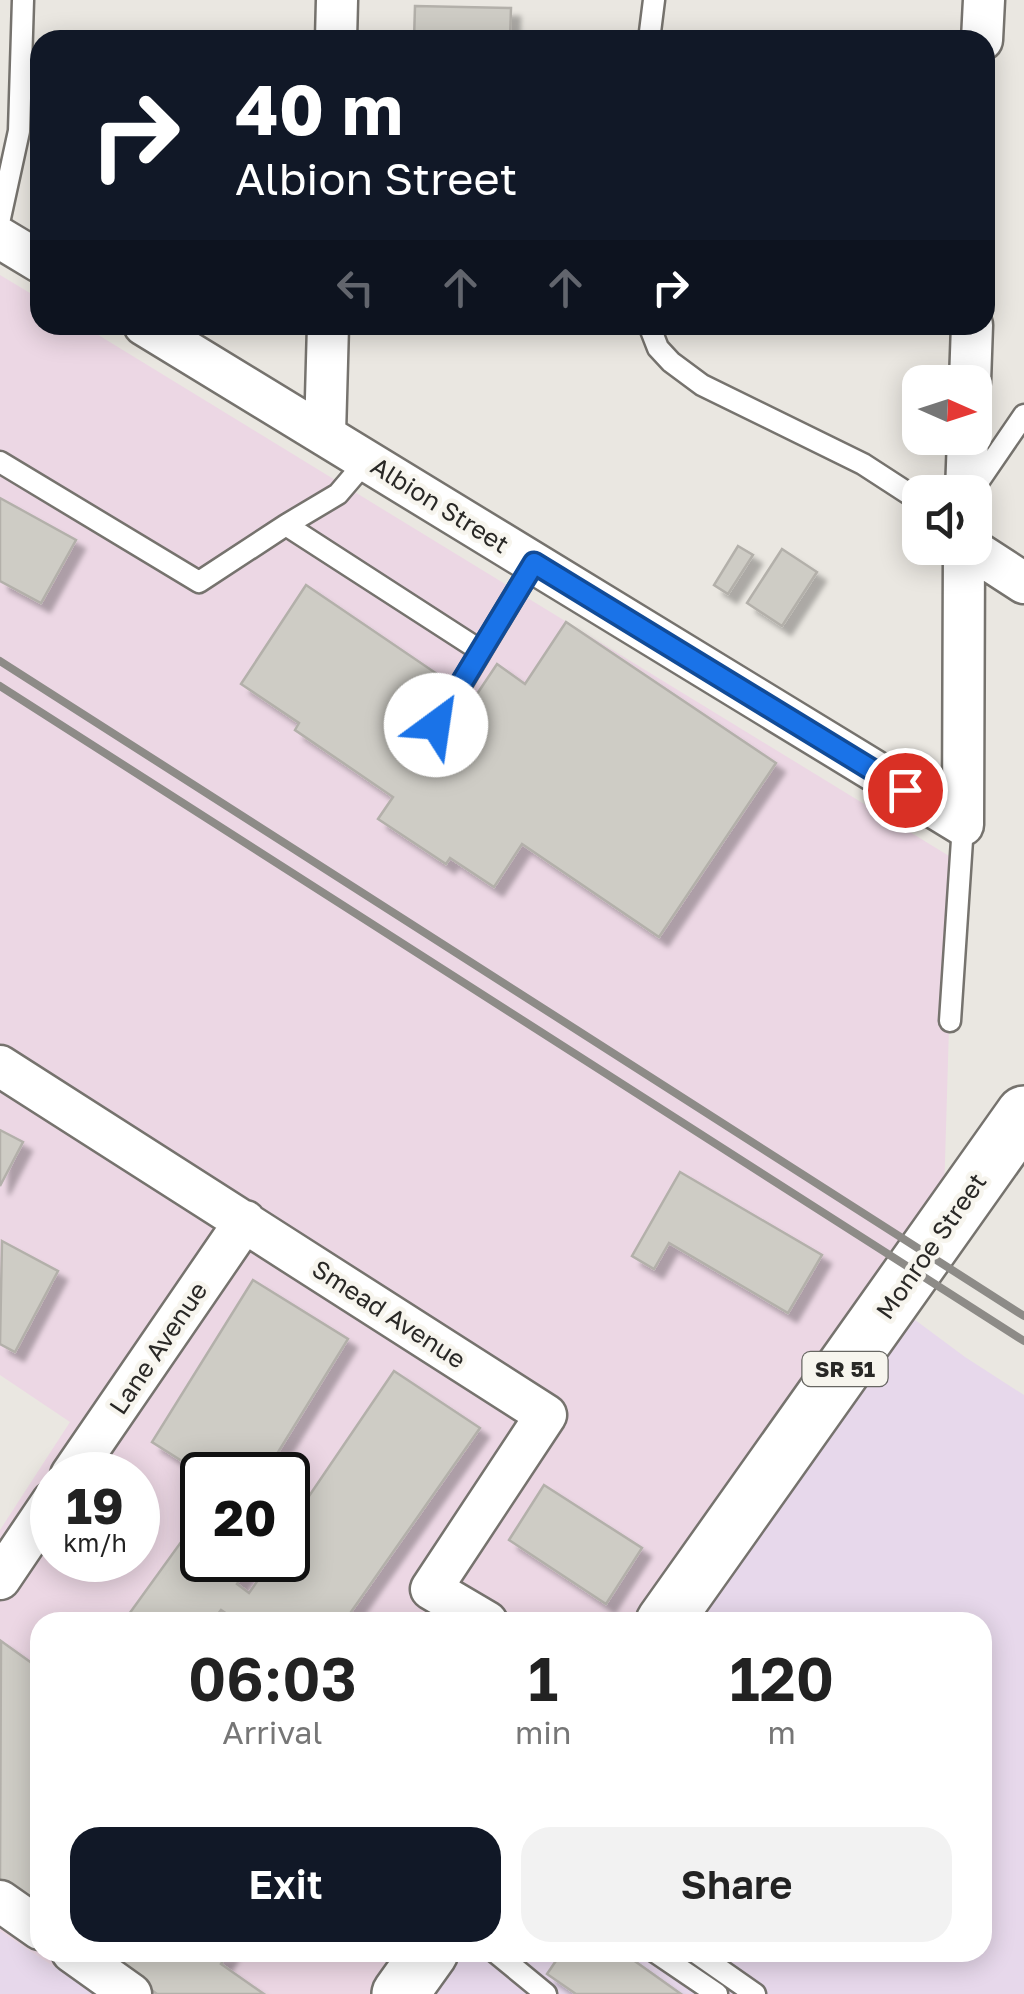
<!DOCTYPE html>
<style>
body{margin:0;font-family:"Golos Text",sans-serif;background:#f2f2f2;color:#222;height:100vh;display:flex;flex-direction:column;font-size:38px;white-space:nowrap}
*{box-sizing:border-box;margin:0}
p{font-size:32px;color:#767676}
.icon{flex:none;width:55px;height:55px;fill:none;stroke:currentColor;stroke-width:2;stroke-linecap:round;stroke-linejoin:round}
.map{position:relative;flex:1;overflow:hidden}
.details{position:absolute;left:30px;top:1612px;width:962px;height:350px;display:flex;flex-direction:column;background:#fff;border-radius:30px;box-shadow:0 5px 25px #0003}
.details>*{flex:none}
.hud{position:absolute;left:30px;top:30px;width:965px;height:305px;border-radius:30px;box-shadow:0 5px 25px #0003;background:#111827;color:#fff;overflow:hidden}
.needle{width:65px;rotate:93deg}
.fabs{position:absolute;left:902px;top:365px;display:grid;gap:20px}
.fabs a{display:grid;place-items:center;width:90px;height:90px;border-radius:20px;background:#fff;box-shadow:0 5px 25px #0003;font-size:50px}
.speed{position:absolute;left:30px;top:1452px;display:flex;gap:20px;font-size:50px;font-weight:700;text-align:center}
.speed>*{display:grid;place-content:center;width:130px;height:130px;border-radius:50%;background:#fff;box-shadow:0 5px 25px #0003;line-height:1}
.speed small{font-size:25px;font-weight:400}
.speed .limit{border:5px solid #111;border-radius:15px;background:#fff;color:#111}
.pin{position:absolute;display:grid;place-items:center;width:85px;height:85px;color:#fff;margin:-42px;border:5px solid #fff;border-radius:50%;box-shadow:0 2px 10px #0007}
.me{position:absolute;width:110px;margin:-55px;rotate:31deg;stroke-linejoin:round;filter:drop-shadow(0 0 8px #0008)}
.turn{display:flex;align-items:center;gap:35px;height:210px;padding:0 40px;font-size:45px}
.turn .icon{width:130px;height:130px;stroke-width:2.5}
.turn b{display:block;font-size:70px;line-height:85px}
.lanes{display:flex;align-items:center;height:95px;padding:0 40px;background:#0003;justify-content:center;gap:50px;direction:ltr}
.lanes .off{opacity:.35}
.eta{display:flex;justify-content:space-evenly;align-items:center;height:170px;text-align:center}
.eta b{font-size:60px;font-weight:600;line-height:70px}
.action{display:flex;gap:20px;margin-top:auto;padding:20px 40px}
.action a{flex:1;height:115px;border-radius:30px;background:#111827;color:#fff;font-size:40px;font-weight:600;line-height:115px;text-align:center}
.action a+a{background:#f2f2f2;color:#222}
.map>svg:first-child{display:block}
</style>
<div class="map">
<svg width="1024" height="1994" viewBox="0 0 1024 1994">
<defs>
<filter id="shadow"><feDropShadow dx="9" dy="9" stdDeviation="2.5" flood-color="#0004"/></filter>
</defs>
<rect width="100%" height="100%" fill="#eae7e1"/>
<path fill="#e7d8eb" d="M891 1302 965 1357 1024 1395V1994H418L451 1953 982 1952V1622H688Z
M0 1931 96 1994H0Z"/>
<path fill="#ecd7e4" fill-rule="evenodd" d="M0 275 40 299V325H82L954 859 943 1229 688 1622H40V1952L451 1953 418 1994H96L0 1931V1530L70 1422 0 1375ZM52 1475H138V1560H52ZM202 1475H288V1560H202Z"/>
<path fill="#ceccc5" stroke="#b3b0aa" stroke-width="2.5" filter="url(#shadow)" d="M415 6 511 8 510 40H414Z
M0 498 76 540 41 603 0 581Z
M738 546 753 555 728 594 714 585Z
M782 549 817 572 782 626 747 603Z
M306 585 443 678 410 728 441 748 497 664 525 684 566 622 776 763 659 937 522 844 494 887 450 858 446 864 378 819 393 797 295 730 299 723 241 684Z
M0 1130 23 1142 0 1186Z
M680 1172 822 1255 788 1313 669 1243 654 1269 632 1256Z
M2 1241 58 1271 15 1352 0 1344Z
M253 1280 348 1339 264 1475H204L152 1442Z
M394 1371 480 1428 344 1622H239L221 1610 212 1622 124 1621 202 1513V1560H253L237 1584 249 1593 272 1560H288V1527Z
M544 1485 642 1548 606 1604 509 1540Z
M1 1641 40 1669V1910L0 1881Z
M100 1952H229L221 1964 264 1994H157Z
M562 1952H622L681 1994H576L547 1974Z"/>
<g fill="none" stroke-linecap="round" stroke-linejoin="round">
<defs>
<path id="service" d="M649 40 654 0
M0 218 19 131 23 0
M649 325 658 348 671 362 702 385 863 464 920 501
M367 460 338 494 286 525 481 651 534 563
M0 462 199 582 286 525
M972 491 1024 415
M437 725 481 651
M950 1021 963 825
M495 1952 546 1994
M655 1952 717 1994
M695 1952 755 1994"/>
<path id="minor" d="M336 40 337 0
M982 40 984 0
M0 238 40 262
M144 325 963 825 964 548
M970 382 972 325
M325 434 328 325
M966 492 968 438
M970 548 1024 583
M0 1066 546 1415 431 1589 487 1622
M71 1475 245 1221
M0 1579 52 1502
M0 1901 40 1929
M72 1952 131 1994"/>
<path id="primary" d="M664 1622 1024 1114
M400 1994 430 1952"/>
</defs>
<use href="#service" stroke="#76736e" stroke-width="25"/>
<use href="#minor" stroke="#76736e" stroke-width="45"/>
<use href="#primary" stroke="#76736e" stroke-width="60"/>
<use href="#service" stroke="#fff" stroke-width="20"/>
<use href="#minor" stroke="#fff" stroke-width="40"/>
<use href="#primary" stroke="#fff" stroke-width="55"/>
<path stroke="#8d8b87" stroke-width="8" d="M0 661 1024 1316
M0 686 1024 1341"/>
</g>
<g fill="none" stroke-linecap="round" stroke-linejoin="round">
<defs>
<path id="route" d="M436 725 534 563 905 790"/>
</defs>
<use href="#route" stroke="#114b97" stroke-width="25"/>
<use href="#route" stroke="#1a73e8" stroke-width="18"/>
</g>
<g text-anchor="middle" stroke-width="9" stroke-linejoin="round" paint-order="stroke">
<rect fill="#f7f5ee" stroke="#676662" stroke-width="2.5" x="802.5" y="1352" width="85" height="34" rx="8"/>
<g font-size="22" font-weight="bold" fill="#292826">
<text x="845" y="1377">SR 51</text>
</g>
<g font-size="25" fill="#292826" stroke="#f7f5ee">
<text transform="translate(440 505) rotate(32)" y="9">Albion Street</text>
<text transform="translate(931 1246) rotate(-55)" y="9">Monroe Street</text>
<text transform="translate(389 1314) rotate(33)" y="9">Smead Avenue</text>
<text transform="translate(158 1348) rotate(-56)" y="9">Lane Avenue</text>
</g>
</g>
</svg>
<div class="fabs">
<a><svg class="needle" viewBox="-14 -14 28 28"><path d="M0-13l5 13h-10z" fill="#e53935"/><path d="M0 13l5-13h-10z" fill="#767676"/></svg></a>
<a><svg class="icon" aria-label="sound" viewBox="0 0 24 24"><path d="M4 9h4l5-4v14l-5-4H4zM17 9q2 3 0 6"/></svg></a>
</div>
<div class="speed"><div>19<small>km/h</small></div><div class="limit">20</div></div>
<div class="pin" style="left:905px;top:790px;background:#d93025"><svg class="icon" aria-label="arrive" viewBox="0 0 24 24"><path d="M6 21V4h12l-3 4 3 4H6"/></svg></div>
<svg class="me" style="left:436px;top:725px" viewBox="-20 -20 40 40"><circle r="19" fill="#fff"/><path d="M0-13L10 11 0 6-10 11z" fill="#1a73e8"/></svg>
<div class="hud">
<div class="turn"><svg class="icon" aria-label="right" viewBox="0 0 24 24"><path d="M7 20v-9h11M14 6l5 5-5 5"/></svg><div><b>40 m</b>Albion Street</div></div>
<div class="lanes"><svg class="icon off" aria-label="left" viewBox="0 0 24 24"><path d="M17 20v-9H6M10 6l-5 5 5 5"/></svg><svg class="icon off" aria-label="ahead" viewBox="0 0 24 24"><path d="M12 20V5M6 11l6-6 6 6"/></svg><svg class="icon off" aria-label="ahead" viewBox="0 0 24 24"><path d="M12 20V5M6 11l6-6 6 6"/></svg><svg class="icon" aria-label="right" viewBox="0 0 24 24"><path d="M7 20v-9h11M14 6l5 5-5 5"/></svg></div>
</div>
<section class="details">
<div class="eta">
<div><b>06:03</b><p>Arrival</p></div>
<div><b>1</b><p>min</p></div>
<div><b>120</b><p>m</p></div>
</div>
<div class="action"><a>Exit</a><a>Share</a></div>
</section>
</div>
